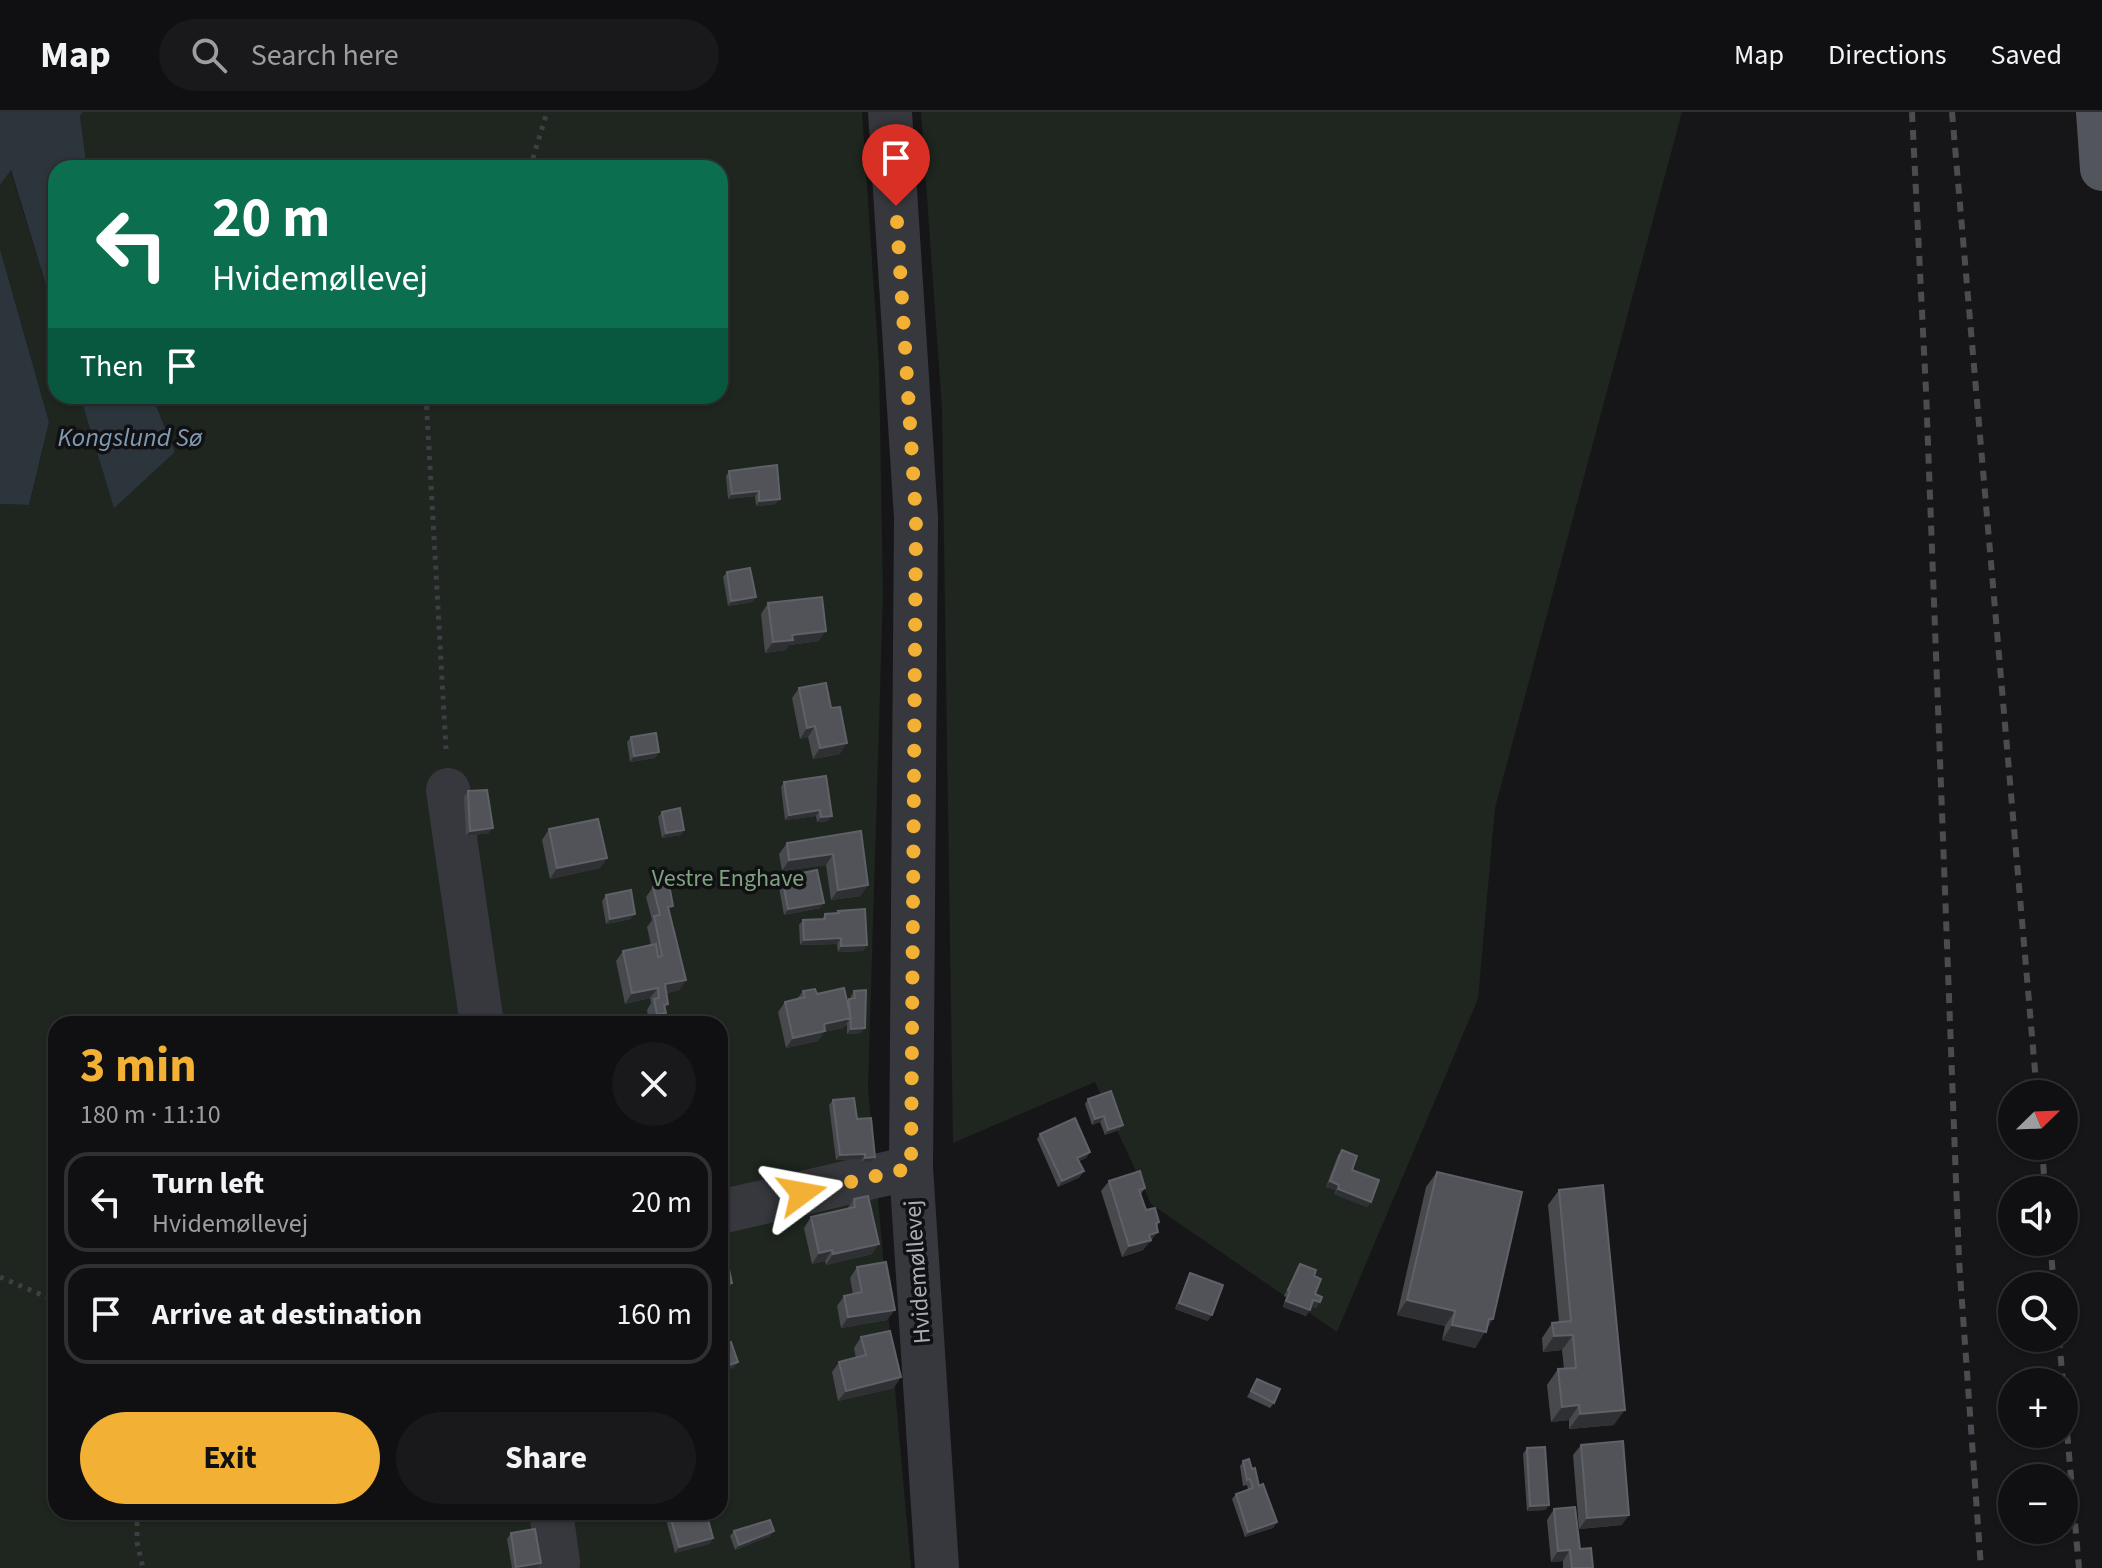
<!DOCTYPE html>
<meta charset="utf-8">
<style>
body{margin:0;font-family:"Source Sans 3",sans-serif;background:#19191b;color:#f1f3f6;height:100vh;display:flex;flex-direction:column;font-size:30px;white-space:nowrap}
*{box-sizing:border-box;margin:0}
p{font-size:26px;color:#9c9d9f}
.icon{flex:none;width:44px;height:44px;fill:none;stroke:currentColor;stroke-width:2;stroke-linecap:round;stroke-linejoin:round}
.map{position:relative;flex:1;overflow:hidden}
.panel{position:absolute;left:48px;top:904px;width:680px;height:504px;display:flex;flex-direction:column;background:#101012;border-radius:24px;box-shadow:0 2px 6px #0004,0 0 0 2px #303032}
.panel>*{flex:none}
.hud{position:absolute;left:48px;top:48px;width:680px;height:244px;border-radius:24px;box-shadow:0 2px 6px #0004,0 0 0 2px #303032;background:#0b6e4f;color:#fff;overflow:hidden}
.needle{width:52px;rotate:67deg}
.controls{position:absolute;left:1998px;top:968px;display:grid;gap:16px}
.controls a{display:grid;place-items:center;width:80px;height:80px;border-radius:50%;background:#101012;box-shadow:0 2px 6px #0004,0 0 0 2px #303032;font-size:40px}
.pin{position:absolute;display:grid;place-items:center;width:68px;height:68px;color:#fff;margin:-82px -34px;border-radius:50% 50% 50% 0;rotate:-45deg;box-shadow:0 0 8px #0007}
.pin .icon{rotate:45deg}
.me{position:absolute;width:88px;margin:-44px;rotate:77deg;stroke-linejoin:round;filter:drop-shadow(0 0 6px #0008)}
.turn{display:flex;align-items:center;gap:28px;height:168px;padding:0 32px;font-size:36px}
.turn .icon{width:104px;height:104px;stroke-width:2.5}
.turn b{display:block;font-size:56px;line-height:68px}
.then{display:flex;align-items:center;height:76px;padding:0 32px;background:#0003;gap:16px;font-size:30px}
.round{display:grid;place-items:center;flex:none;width:84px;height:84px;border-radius:42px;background:#19191b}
.summary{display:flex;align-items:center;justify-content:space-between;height:136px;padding:0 32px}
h1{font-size:48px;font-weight:700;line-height:60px;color:#f2b134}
.button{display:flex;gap:16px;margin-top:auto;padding:16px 32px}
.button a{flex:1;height:92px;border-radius:48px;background:#f2b134;color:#111;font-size:32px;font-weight:700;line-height:92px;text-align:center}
.button a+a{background:#19191b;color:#f1f3f6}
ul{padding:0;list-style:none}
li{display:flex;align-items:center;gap:24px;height:100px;margin:0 16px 12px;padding:0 16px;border:4px solid #303032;border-radius:24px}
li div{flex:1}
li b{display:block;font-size:30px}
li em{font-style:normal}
header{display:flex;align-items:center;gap:48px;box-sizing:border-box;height:112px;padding:0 40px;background:#101012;border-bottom:2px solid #303032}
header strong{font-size:38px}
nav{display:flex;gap:44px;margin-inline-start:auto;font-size:28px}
.search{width:560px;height:72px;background:#19191b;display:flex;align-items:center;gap:20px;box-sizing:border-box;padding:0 28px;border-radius:44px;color:#9c9d9f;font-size:30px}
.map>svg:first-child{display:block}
</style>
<header>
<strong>Map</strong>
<div class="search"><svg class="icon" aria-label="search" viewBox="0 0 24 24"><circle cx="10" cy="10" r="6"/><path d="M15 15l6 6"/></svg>Search here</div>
<nav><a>Map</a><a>Directions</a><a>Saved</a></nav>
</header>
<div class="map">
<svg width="2102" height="1456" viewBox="0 0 2102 1456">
<rect width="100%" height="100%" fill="#161618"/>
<path fill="#1e261f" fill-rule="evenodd" d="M83 0H862L879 253 883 482 868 975 911 1456H0V392L29 393 49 310 0 137V73L10 57 56 206V284H80L114 395 175 340 152 284H720V56H87L80 4ZM56 912H720V1400H56Z
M921 0H1682L1495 696 1478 887 1337 1220 1151 1092 1095 970 953 1031 942 297Z"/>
<path fill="#2c353c" d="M0 0H83L80 4 87 56H56V206L11 58 0 73Z
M0 137 49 310 29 393 0 392Z
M80 284H152L175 340 114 396Z"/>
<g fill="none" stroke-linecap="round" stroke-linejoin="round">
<path stroke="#3d3f44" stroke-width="5" stroke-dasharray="4 6" stroke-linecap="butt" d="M530 56 547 0
M426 284 446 637
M0 1165 56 1189
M137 1400V1430L143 1456"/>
<path stroke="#37383d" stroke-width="44" d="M890 0 916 406 911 1056 937 1456
M448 678 482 912
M720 1100 911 1056
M551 1400 558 1450"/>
<path stroke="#53555c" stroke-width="44" d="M2098 0 2102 57"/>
<path stroke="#4a4c52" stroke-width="6" stroke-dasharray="10 8" stroke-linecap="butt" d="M1912 0 1926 279 1959 1148 1981 1456
M1952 0 2037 982
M2042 1034 2045 1078
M2050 1130 2054 1174
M2059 1226 2063 1270
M2064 1286 2079 1456"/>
</g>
<path fill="#47494d" d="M729 359 776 392 756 394 755 384 728 387 726 364Z
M727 460 756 485 752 490 728 494 723 465Z
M768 491 819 529 789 533 785 538 765 541 761 502Z
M799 576 840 642 813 647 808 625 800 627 792 586Z
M631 625 659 640 655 646 630 650 627 630Z
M826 664 828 709 817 710 816 704 785 708 781 675 784 670Z
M468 679 489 721 466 724 464 685Z
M662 700 684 718 681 723 662 726 658 705Z
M549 717 607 746 600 756 550 767 542 728Z
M861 719V784L831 788 826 753 782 759 779 742 787 731Z
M782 765 820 796 784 803 778 770Z
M653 775 669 799 686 868 679 878 667 881 668 892 665 897 666 901 658 911 649 912 647 898 651 891 650 886 625 892 616 849 623 839 651 833 647 815 652 808 646 785Z
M606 783 631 807 606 812 602 789Z
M838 799 867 833 863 839 838 840 837 832 800 833 799 813 803 808 822 807 825 802 836 801Z
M803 879 847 890 851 887V884L854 879 861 921 847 922V912L843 916 824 920 818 929 786 936 778 900 785 890 797 887Z
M1088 987 1123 1013 1119 1018 1105 1023 1100 1010 1092 1013 1085 992Z
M833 988 857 1007 871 1050 862 1051V1047L836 1048 829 993Z
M1040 1022 1090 1040 1086 1046 1079 1049 1080 1065 1058 1075 1037 1027Z
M1342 1038 1352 1058 1371 1090 1367 1095 1334 1082 1336 1078 1326 1075 1338 1043Z
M1437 1060 1493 1207 1475 1236 1442 1228 1445 1214 1397 1203 1426 1075Z
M1109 1069 1145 1076 1141 1082 1146 1098 1159 1110 1151 1130 1148 1131 1143 1138 1122 1145 1101 1079Z
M1559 1078 1614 1313 1569 1317V1308L1551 1310 1547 1273 1558 1257H1564L1562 1238 1543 1240 1542 1226 1552 1211 1559 1210 1548 1093Z
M854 1087 872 1142 826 1153 825 1149 812 1152 804 1116 811 1105 847 1097Z
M1300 1152 1314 1164 1315 1182 1320 1190 1316 1196 1311 1194 1306 1204 1283 1195 1286 1185 1284 1184Z
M857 1155 887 1208 841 1216 837 1194 844 1184 853 1182 850 1166Z
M1190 1161 1208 1209 1175 1197 1187 1167Z
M861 1225 894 1276 838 1289 832 1260 839 1250 856 1246 854 1236Z
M1257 1267 1274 1291 1270 1296 1247 1285Z
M1581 1333 1622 1413 1579 1417 1573 1343Z
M1527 1336 1549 1393 1545 1398 1527 1399 1523 1342Z
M1243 1349 1259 1374 1277 1410 1273 1416 1245 1425 1232 1387 1236 1382 1248 1377 1247 1373 1243 1374 1240 1354Z
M1554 1397 1580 1437 1593 1456H1563V1449L1551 1450 1547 1408Z
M664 1400H706L713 1426 709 1432 675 1441Z
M734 1419 770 1424 735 1438 730 1424Z
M511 1421 537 1456H512L507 1427Z"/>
<path fill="#2f3033" d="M759 379 755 384 728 387 732 382Z
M780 387 776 392 756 394 759 389Z
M756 485 752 490 728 494 731 489Z
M826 519 819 529 789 533 785 538 765 541 773 530 792 523Z
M815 614 808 625 800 627 807 616Z
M847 631 840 642 813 647 820 636Z
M659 640 655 646 630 650 634 644Z
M820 698 816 704 785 708 789 703Z
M832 704 828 709 817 710 821 705Z
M493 716 489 721 466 724 470 719Z
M684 718 681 723 662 726 666 721Z
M833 742 826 753 782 759 789 748Z
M607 746 600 756 550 767 557 756Z
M868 773 861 784 831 788 838 778Z
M824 791 820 796 784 803 788 797Z
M635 802 631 807 606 812 610 807Z
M841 826 837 832 800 833 804 828Z
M867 833 863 839 838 840 841 834Z
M686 868 679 878 658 883 665 872Z
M658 876 650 886 625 892 632 881Z
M668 892 662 901H666L658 911 650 912 664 893Z
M851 906 843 916 824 920 818 929 786 936 793 926 824 912Z
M865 916 861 921 847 922 851 917Z
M1104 1004 1100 1010 1092 1013 1095 1007Z
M1123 1013 1119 1018 1105 1023 1108 1018Z
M1090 1040 1086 1046 1074 1051 1077 1046Z
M865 1042 862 1047 836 1048 840 1043Z
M875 1045 871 1050 862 1051 865 1046Z
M1084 1059 1080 1065 1058 1075 1062 1069Z
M1330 1069 1339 1073 1336 1078 1326 1075Z
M1338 1077 1371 1090 1367 1095 1334 1082Z
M1158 1120 1143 1138 1122 1145 1129 1134 1149 1123Z
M879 1132 872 1142 826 1153 833 1142Z
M832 1138 825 1149 812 1152 819 1141Z
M732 1171 728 1177 720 1178V1174Z
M1313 1188 1320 1190 1316 1196 1310 1193Z
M1407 1188 1455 1199 1445 1214 1397 1203Z
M1286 1189 1310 1198 1306 1204 1283 1195Z
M1179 1191 1212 1203 1208 1209 1175 1197Z
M895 1198 887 1208 841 1216 848 1205Z
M1489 1207H1493L1475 1236 1442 1228 1452 1213Z
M1573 1223 1562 1238 1543 1240 1554 1224Z
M738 1250 734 1256 720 1260V1256Z
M901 1265 894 1276 838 1289 846 1279Z
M1579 1293 1569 1308 1551 1310 1562 1295Z
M1625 1298 1614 1313 1569 1317 1580 1302Z
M1549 1393 1545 1398 1527 1399 1530 1394Z
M1629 1403 1622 1413 1579 1417 1587 1406Z
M1277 1410 1273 1416 1245 1425 1248 1420Z
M774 1419 770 1424 735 1438 739 1433Z
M713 1426 709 1432 675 1441 679 1435Z
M1570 1438 1563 1449 1551 1450 1558 1439Z
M541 1451 537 1456H515L516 1455Z"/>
<path fill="#525359" stroke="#5f6168" stroke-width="2" d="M777 353 780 387 759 389V379L732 382 729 359Z
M750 456 756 485 731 489 727 460Z
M822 485 826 519 792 523 793 528 773 530 768 491Z
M826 571 831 596 840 595 847 631 820 636 815 614 807 616 799 576Z
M656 621 659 640 634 644 631 625Z
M826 664 832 704 821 705 820 698 789 703 784 670Z
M487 678 493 716 470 719 468 679Z
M680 696 684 718 666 721 662 700Z
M598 707 607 746 557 756 549 717Z
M861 719 868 773 838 778 833 742 789 748 787 731Z
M817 758 824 791 788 797 782 765Z
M669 772 673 794 668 795 686 868 665 872 668 892 664 893 666 901 657 902 654 887 659 886 658 876 632 881 623 839 656 832 658 845 662 844 654 804 660 803 653 775Z
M631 778 635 802 610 807 606 783Z
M865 797 867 833 841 834V826L804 828 803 808 825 807V802L839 801 838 799Z
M844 876 851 906 824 912 825 919 793 926 785 890 805 885 803 879 815 877 817 882Z
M866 878 865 916 851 917 849 887 855 886 854 879Z
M1111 979 1123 1013 1108 1018 1104 1004 1095 1007 1088 987Z
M854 986 857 1007 871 1006 875 1045 865 1046V1042L840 1043 833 988Z
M1075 1006 1090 1040 1077 1046 1084 1059 1062 1069 1040 1022Z
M1342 1038 1357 1044 1352 1058 1379 1068 1371 1090 1338 1077 1339 1073 1330 1069Z
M1140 1059 1145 1076 1139 1078 1146 1098 1155 1096 1159 1110 1156 1111 1158 1120 1149 1123 1151 1128 1129 1134 1109 1069Z
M1437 1060 1522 1080 1493 1207H1489L1486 1220 1452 1213 1455 1199 1407 1188Z
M1603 1073 1625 1298 1580 1302 1579 1293 1562 1295 1558 1257 1576 1256 1573 1223 1554 1224 1552 1211 1571 1209 1559 1078Z
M868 1084 879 1132 833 1142 832 1138 819 1141 811 1105 855 1095 854 1087Z
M886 1150 895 1198 848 1205 844 1184 862 1180 857 1155Z
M1300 1152 1316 1158 1314 1164 1321 1167 1315 1182 1322 1185 1320 1190 1313 1188 1310 1198 1286 1189 1290 1179 1288 1178Z
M728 1153 732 1171 720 1174V1155Z
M1190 1161 1223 1173 1212 1203 1179 1191Z
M890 1219 901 1265 846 1279 839 1250 866 1243 861 1225Z
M731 1230 738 1250 720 1256V1234Z
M1257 1267 1280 1277 1274 1291 1251 1279Z
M1623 1329 1629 1403 1587 1406 1581 1333Z
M1545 1335 1549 1393 1530 1394 1527 1336Z
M1249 1347 1252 1357 1255 1356 1259 1374 1263 1372 1277 1410 1248 1420 1236 1382 1253 1376 1250 1367 1247 1368 1243 1349Z
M1575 1395 1580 1437 1591 1436 1593 1456H1572L1570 1438 1558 1439 1554 1397Z
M669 1400H706L713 1426 679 1435Z
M770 1408 774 1419 739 1433 734 1419Z
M535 1417 541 1451 516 1455 511 1421Z"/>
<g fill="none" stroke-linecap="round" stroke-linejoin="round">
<path stroke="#f2b134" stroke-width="14" stroke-dasharray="0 25.2" d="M802 1081 911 1056 916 406 896 94"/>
</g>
<g text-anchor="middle" stroke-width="7" stroke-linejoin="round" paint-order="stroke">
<g font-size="24" fill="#7fa381" stroke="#111113">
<text x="728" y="774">Vestre Enghave</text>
</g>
<g font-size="24" fill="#a8adb8" stroke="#111113">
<text transform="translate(917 1160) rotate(-94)" y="8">Hvidemøllevej</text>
</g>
<g font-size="26" font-style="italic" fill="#7f9bb3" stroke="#111113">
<text x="130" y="334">Kongslund Sø</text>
</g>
</g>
</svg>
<div class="controls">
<a><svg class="needle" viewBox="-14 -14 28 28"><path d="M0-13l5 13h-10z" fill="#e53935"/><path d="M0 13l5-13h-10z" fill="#9c9d9f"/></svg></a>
<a><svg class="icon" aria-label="sound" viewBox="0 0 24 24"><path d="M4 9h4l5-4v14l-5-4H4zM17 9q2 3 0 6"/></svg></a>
<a><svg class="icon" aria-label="search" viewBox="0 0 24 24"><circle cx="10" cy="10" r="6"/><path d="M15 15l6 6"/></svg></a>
<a>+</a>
<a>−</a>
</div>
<div class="pin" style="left:896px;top:94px;background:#d93025"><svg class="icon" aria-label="arrive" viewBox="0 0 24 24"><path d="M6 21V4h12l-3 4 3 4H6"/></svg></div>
<svg class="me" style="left:802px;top:1081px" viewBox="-20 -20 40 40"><path d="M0-17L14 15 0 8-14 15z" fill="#f2b134" stroke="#fff" stroke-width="4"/></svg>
<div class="hud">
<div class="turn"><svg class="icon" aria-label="left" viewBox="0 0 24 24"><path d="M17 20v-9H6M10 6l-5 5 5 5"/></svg><div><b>20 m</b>Hvidemøllevej</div></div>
<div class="then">Then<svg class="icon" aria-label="arrive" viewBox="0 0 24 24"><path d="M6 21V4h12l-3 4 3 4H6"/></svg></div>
</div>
<section class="panel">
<div class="summary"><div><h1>3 min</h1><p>180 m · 11:10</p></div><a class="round"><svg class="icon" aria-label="close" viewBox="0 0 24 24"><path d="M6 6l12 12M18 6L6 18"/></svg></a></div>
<ul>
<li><svg class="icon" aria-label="left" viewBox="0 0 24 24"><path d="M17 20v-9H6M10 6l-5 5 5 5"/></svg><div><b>Turn left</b><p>Hvidemøllevej</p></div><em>20 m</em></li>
<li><svg class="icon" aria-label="arrive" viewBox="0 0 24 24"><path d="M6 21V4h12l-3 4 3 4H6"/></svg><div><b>Arrive at destination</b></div><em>160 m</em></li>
</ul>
<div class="button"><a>Exit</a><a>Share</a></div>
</section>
</div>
